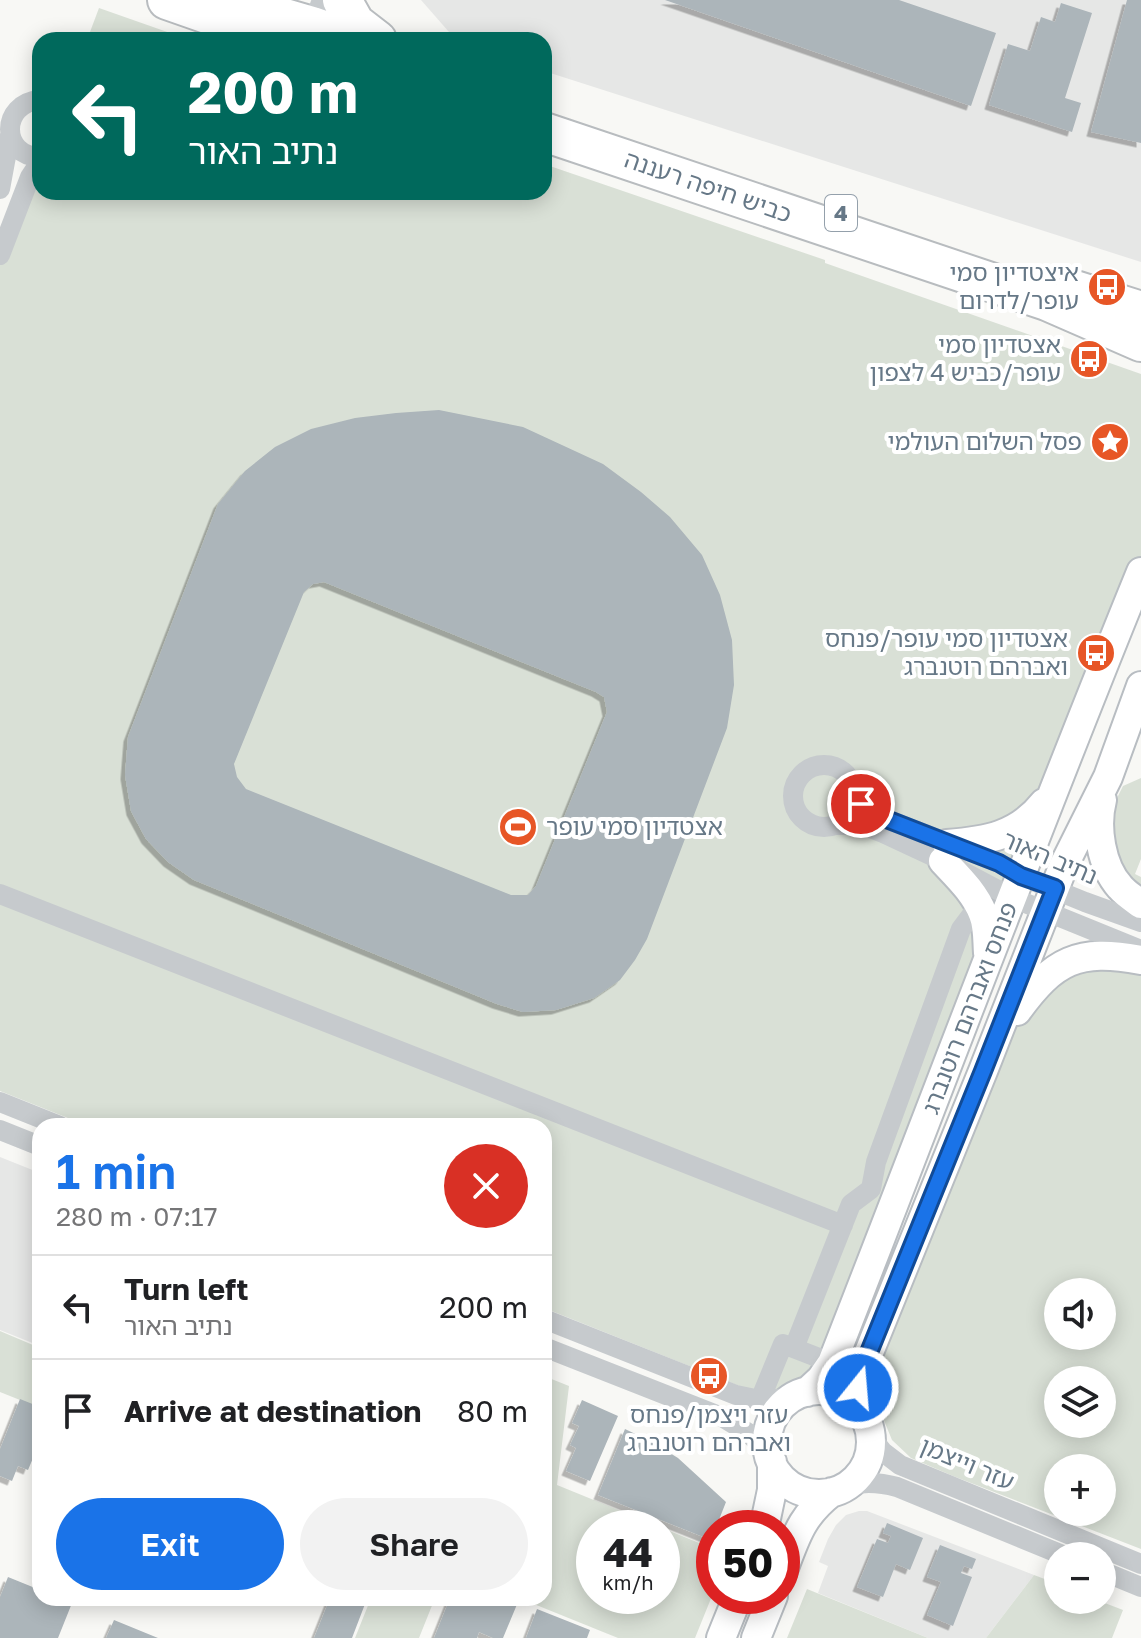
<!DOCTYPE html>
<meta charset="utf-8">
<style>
body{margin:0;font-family:"Golos Text","Noto Sans Hebrew",sans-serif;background:#f2f2f2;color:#202124;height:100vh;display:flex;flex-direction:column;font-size:30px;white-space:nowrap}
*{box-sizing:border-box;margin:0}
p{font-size:26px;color:#757577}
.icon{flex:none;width:44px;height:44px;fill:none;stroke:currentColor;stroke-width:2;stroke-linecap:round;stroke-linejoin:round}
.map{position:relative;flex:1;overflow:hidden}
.sheet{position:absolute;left:32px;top:1118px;width:520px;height:488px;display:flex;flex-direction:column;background:#fff;border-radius:24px;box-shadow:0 4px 20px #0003}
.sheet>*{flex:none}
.hud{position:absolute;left:32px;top:32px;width:520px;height:168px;border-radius:24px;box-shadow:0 4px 20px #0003;background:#00695c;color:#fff;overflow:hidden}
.buttons{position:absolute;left:1044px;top:1278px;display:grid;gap:16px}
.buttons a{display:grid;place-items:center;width:72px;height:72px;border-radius:50%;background:#fff;box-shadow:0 4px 20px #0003;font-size:40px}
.speed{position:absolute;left:576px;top:1510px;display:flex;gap:16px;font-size:40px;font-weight:700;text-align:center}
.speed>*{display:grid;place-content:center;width:104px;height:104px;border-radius:50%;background:#fff;box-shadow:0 4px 20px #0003;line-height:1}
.speed small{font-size:20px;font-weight:400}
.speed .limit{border:12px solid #d22;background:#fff;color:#111}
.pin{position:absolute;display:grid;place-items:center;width:68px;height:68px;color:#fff;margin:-34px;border:4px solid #fff;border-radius:50%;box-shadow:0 2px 8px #0007}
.me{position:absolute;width:88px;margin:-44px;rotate:17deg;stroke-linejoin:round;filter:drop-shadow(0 0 6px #0008)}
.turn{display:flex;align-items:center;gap:28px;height:168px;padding:0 24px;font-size:36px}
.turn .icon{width:104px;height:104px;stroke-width:2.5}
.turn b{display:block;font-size:56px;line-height:68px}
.round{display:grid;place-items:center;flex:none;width:84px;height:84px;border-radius:42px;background:#f2f2f2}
.overview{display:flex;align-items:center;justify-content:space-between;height:136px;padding:0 24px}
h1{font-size:48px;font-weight:600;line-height:60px;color:#1a73e8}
.cta{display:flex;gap:16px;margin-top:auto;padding:16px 24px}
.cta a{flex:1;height:92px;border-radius:48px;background:#1a73e8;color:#fff;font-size:32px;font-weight:600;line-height:92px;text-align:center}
.cta a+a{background:#f2f2f2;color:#202124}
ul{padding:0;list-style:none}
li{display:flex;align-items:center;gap:24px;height:104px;padding:0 24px;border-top:2px solid #e0e0e0}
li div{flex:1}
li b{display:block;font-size:30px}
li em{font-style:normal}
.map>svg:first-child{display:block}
</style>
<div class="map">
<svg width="1141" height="1638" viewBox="0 0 1141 1638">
<defs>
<filter id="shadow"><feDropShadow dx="-4.5" dy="4.5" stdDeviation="0" flood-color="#0004"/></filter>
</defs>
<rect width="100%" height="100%" fill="#f8f8f5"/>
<path fill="#e6e7e6" d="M421 0H1141V262L544 71V40H456Z
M0 1157 40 1173V1346L0 1330Z
M859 1511H867L1034 1575 986 1638H928L818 1593 828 1566 819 1562 828 1539 836 1525 846 1515Z"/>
<path fill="#d9e0d6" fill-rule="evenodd" d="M99 8 190 40H87Z
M40 160V192H544V164L825 260V263L1141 374V564L817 1370C791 1398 783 1396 747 1389L544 1308V1126H88L0 1091V262Z
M1141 778V859L1135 874 1141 877V888L1126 878 1109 845V828L1117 798 1123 786Z
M1101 964 1141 968V1549L953 1476 911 1458 892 1440 883 1418 875 1389 878 1371 1001 1059 1022 1017 1072 971ZM1058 1292H1102V1336H1058ZM1058 1380H1102V1424H1058ZM1058 1468H1102V1512H1058Z
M0 1331 40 1348V1408L0 1392Z
M544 1376 569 1386 557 1485 714 1549V1591L695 1638H618L519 1598H544ZM594 1528H662V1596H594Z
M1034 1575 1058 1584V1600H1097L1123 1610 1112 1638H986Z
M807 1589 928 1638H787Z
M371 1598H435L419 1638H355Z"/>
<path fill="#acb5ba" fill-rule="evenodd" filter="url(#shadow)" d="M665 0H899L996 33 971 106Z
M1127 0H1141V143L1091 132Z
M1061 3 1092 13 1065 98 1081 103 1072 132 989 105 1008 44 1030 51 1041 17 1055 22Z
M439 410 523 427 603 464 641 492 670 517 702 555 720 595 732 640 734 685 727 728 647 939 635 960 620 980 594 998 556 1010 523 1012 497 1004 194 880 168 862 146 839 131 811 125 775 128 737 218 504 245 471 275 447 311 429 355 418 396 413ZM324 582 596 692 604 697 607 712 536 886 528 895H511L246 789 237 777 234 764 304 592 313 584Z
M20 1399 40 1407V1453L36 1451 28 1470 18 1466 12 1481 0 1476V1449Z
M582 1400 618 1416 590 1481 566 1471 576 1448 570 1445 579 1426 572 1423Z
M625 1429 652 1442 678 1458 726 1502 711 1540 598 1495Z
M887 1523 923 1538 910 1570 896 1564 883 1597 857 1587 877 1539 888 1543 891 1536 883 1533Z
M940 1545 976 1559 972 1569 964 1566 961 1573 972 1577 953 1626 927 1615 941 1582 927 1577Z
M8 1577 40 1590V1598H60L72 1603 58 1638H0V1597Z
M330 1598H349L365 1604 352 1638H314Z
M450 1598H508L518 1602 503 1638H493L479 1632 477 1638H434Z
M537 1609 590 1630 587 1638H526Z
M114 1620 158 1638H106Z"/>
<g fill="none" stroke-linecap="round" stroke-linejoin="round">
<defs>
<path id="secondary" d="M1102 800C1095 827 1101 866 1120 887 1126 894 1134 899 1141 904
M947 844C986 841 1018 836 1044 803
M943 861C958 877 975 893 983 914 988 926 987 940 988 953
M1017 1011C1054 960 1078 948 1141 960
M767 1442a52 52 0 1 1 104 0a52 52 0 1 1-104 0Z
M807 1392 821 1379 832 1363C935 1100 1034 834 1141 572
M859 1408 858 1388 861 1372 983 1071 1063 867 1108 777 1141 686
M764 1528 772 1490V1462
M782 1573C796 1537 800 1517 832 1492
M721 1638 738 1596
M756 1638 773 1596"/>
<path id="highway" d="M167 0 247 28
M223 0 312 26 352 40
M342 0 355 23 377 40
M544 132 1047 301 1141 342
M1075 290 1141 311"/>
</defs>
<use href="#secondary" stroke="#b8bdc2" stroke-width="32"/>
<use href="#highway" stroke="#b8bcbf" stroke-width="42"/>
<path stroke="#c6cacd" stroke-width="20" d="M310 32 322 0
M40 100C0 103 0 156 40 157
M0 189 10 135
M0 255 30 177 40 162
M793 796a31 31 0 1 1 62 0a31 31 0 1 1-62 0Z
M856 796 871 813 999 863 1021 876 1085 902 1141 922
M838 825H863L883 833 943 861 1013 898 1141 950
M0 894 843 1225
M0 1102 60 1126
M0 1130 40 1146
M544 1319 736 1395 760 1400 792 1398
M544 1347 722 1417 750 1434 769 1455
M794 1348 851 1204 871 1189 876 1162 961 929 979 905
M760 1400 783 1344 832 1363
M871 1437 883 1452 900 1465 1141 1564
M846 1486C864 1481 879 1482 897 1487L1065 1556
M1102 1571 1141 1587"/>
<use href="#secondary" stroke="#fff" stroke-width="28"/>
<use href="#highway" stroke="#fff" stroke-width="38"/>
</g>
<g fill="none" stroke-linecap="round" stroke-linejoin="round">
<defs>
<path id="route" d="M858 1388 861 1372 983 1071 1055 888 1021 876 999 863 871 813 861 804"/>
</defs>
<use href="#route" stroke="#114b97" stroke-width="20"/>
<use href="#route" stroke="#1a73e8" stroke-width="14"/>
</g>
<defs>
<symbol id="bus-disc" viewBox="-11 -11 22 22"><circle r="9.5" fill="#e75626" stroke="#fff"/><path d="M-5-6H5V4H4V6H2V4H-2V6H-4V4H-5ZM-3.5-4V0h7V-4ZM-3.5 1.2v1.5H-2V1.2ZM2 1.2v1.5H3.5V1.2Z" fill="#fff"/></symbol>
<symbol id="sight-disc" viewBox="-11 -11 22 22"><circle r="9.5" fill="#e75626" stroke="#fff"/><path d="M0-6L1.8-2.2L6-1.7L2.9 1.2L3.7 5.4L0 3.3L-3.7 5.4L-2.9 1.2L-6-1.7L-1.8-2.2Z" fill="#fff"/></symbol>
<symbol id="stadium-disc" viewBox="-11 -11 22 22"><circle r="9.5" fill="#e75626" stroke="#fff"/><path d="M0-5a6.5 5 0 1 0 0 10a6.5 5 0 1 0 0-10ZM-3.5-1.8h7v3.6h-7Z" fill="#fff"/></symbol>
</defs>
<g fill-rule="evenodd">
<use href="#bus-disc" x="1085" y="265" width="44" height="44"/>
<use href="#bus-disc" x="1067" y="337" width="44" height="44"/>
<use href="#sight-disc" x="1088" y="420" width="44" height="44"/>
<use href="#bus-disc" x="1074" y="631" width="44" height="44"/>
<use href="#stadium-disc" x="496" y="805" width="44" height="44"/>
<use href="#bus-disc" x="687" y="1354" width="44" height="44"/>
</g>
<g text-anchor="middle" stroke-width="8" stroke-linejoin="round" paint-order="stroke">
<rect fill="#fff" stroke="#94a0ab" stroke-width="2" x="825" y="195" width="32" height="36" rx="6"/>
<g font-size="22" font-weight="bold" fill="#667887">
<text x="841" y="221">4</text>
</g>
<g font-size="24" fill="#667887" stroke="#fff">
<text transform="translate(708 187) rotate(19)" y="8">כביש חיפה רעננה</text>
<text transform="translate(1050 858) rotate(23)" y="8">נתיב האור</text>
<text transform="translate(970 1008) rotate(-69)" y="8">פנחס ואברהם רוטנברג</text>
<text transform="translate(967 1464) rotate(23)" y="8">עזר וייצמן</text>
</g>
<g font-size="24" fill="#667887" stroke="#fff" text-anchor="end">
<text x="1079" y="281">איצטדיון סמי<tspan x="1079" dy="28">עופר/לדרום</tspan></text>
<text x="1061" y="353">אצטדיון סמי<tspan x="1061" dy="28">עופר/כביש 4 לצפון</tspan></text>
<text x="1082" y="450">פסל השלום העולמי</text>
<text x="1068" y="647">אצטדיון סמי עופר/פנחס<tspan x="1068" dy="28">ואברהם רוטנברג</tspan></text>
<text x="546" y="835" text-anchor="start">אצטדיון סמי עופר</text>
<text x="709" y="1423" text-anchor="middle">עזר ויצמן/פנחס<tspan x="709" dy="28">ואברהם רוטנברג</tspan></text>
</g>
</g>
</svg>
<div class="buttons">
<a><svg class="icon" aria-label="sound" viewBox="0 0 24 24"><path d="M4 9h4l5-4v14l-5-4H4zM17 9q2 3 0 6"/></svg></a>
<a><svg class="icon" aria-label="layers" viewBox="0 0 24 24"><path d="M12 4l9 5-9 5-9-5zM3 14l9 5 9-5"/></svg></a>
<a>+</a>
<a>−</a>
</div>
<div class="speed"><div>44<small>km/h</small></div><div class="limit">50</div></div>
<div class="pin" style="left:861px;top:804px;background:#d93025"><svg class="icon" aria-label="arrive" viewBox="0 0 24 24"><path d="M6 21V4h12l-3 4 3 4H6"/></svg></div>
<svg class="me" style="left:858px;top:1388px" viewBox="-20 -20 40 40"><circle r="17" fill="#1a73e8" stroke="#fff" stroke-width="3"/><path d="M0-11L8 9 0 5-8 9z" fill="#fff"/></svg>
<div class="hud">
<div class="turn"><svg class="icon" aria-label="left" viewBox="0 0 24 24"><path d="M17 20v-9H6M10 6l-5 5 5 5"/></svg><div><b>200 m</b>נתיב האור</div></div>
</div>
<section class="sheet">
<div class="overview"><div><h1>1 min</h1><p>280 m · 07:17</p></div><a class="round" style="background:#d93025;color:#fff"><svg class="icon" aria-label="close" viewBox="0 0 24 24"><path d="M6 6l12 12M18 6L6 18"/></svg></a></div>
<ul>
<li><svg class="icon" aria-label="left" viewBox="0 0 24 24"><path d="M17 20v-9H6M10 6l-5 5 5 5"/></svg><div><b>Turn left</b><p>נתיב האור</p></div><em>200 m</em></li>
<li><svg class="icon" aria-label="arrive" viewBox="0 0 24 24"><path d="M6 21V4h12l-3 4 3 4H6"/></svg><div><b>Arrive at destination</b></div><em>80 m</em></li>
</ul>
<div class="cta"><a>Exit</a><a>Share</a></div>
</section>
</div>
